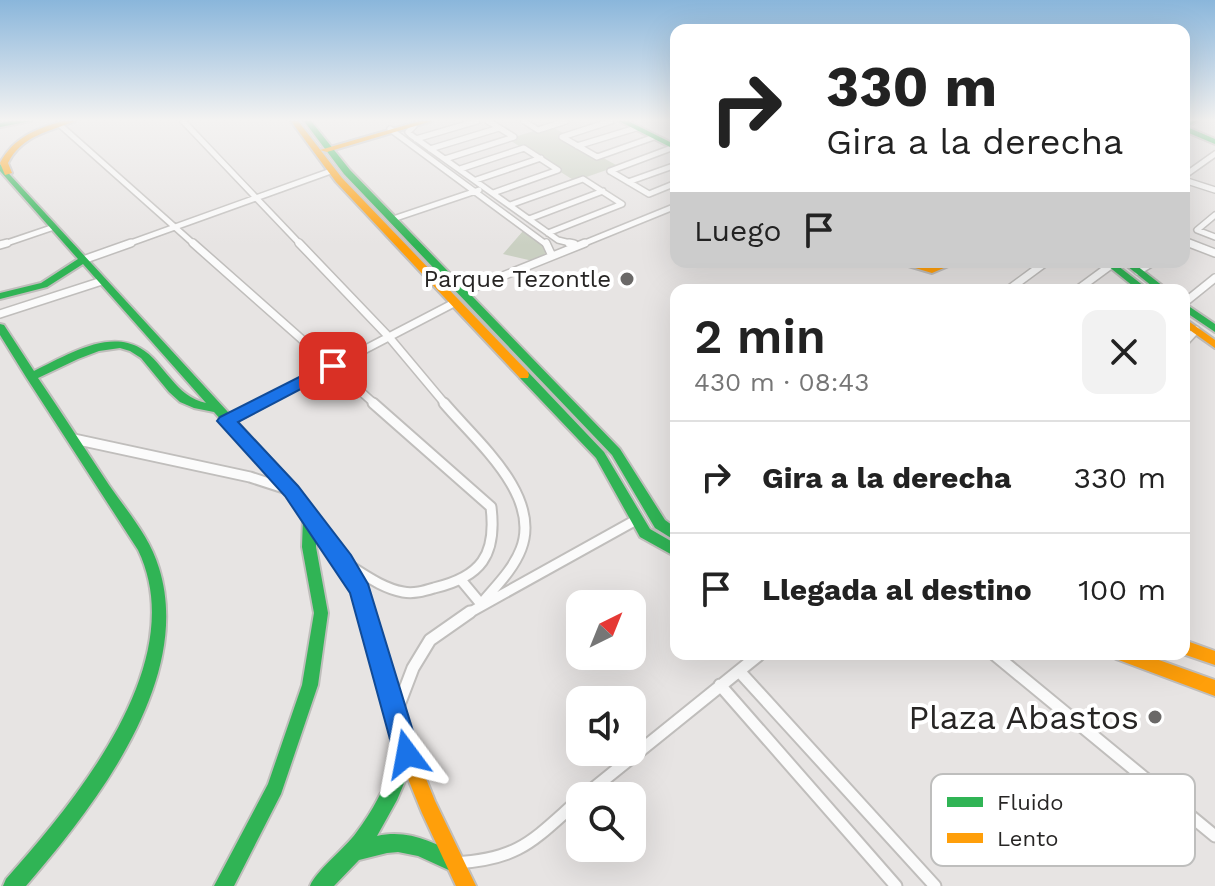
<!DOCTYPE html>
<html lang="es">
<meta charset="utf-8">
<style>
body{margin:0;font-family:"Work Sans",sans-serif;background:#f2f2f2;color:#222;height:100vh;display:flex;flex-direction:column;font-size:30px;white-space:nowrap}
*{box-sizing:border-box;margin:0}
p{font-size:26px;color:#767676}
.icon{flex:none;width:44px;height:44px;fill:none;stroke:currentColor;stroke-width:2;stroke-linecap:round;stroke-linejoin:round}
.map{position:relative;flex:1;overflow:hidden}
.panel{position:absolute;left:670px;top:284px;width:520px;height:376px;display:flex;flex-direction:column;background:#fff;border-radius:16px;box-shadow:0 8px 32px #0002}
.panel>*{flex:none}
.top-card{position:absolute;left:670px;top:24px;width:520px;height:244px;border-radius:16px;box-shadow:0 8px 32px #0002;background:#fff;color:#222;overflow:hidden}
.needle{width:52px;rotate:43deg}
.buttons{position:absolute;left:566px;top:590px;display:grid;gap:16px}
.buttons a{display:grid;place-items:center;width:80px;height:80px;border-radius:16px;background:#fff;box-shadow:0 8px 32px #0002;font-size:40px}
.pin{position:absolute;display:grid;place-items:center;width:68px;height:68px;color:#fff;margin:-34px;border-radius:16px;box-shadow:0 4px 12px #0006}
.me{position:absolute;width:88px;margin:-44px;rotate:347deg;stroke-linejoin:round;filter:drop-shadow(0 0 6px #0008)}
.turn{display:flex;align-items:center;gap:28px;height:168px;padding:0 24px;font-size:36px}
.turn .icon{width:104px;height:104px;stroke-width:2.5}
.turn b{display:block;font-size:56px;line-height:68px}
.then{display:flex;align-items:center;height:76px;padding:0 24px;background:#0003;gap:16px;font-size:30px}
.round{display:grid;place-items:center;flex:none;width:84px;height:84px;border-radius:16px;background:#f2f2f2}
.head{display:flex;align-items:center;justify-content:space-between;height:136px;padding:0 24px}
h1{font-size:48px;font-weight:600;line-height:60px}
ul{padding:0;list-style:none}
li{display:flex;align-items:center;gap:24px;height:112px;padding:0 24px;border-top:2px solid #e0e0e0}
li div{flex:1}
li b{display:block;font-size:30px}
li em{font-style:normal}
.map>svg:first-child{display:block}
</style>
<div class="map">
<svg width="1215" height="886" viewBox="0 0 1215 886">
<rect width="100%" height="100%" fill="#e7e4e3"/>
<path fill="#cad0c2" d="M550 126 567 135 563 136 618 166 575 181 508 139Z
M523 231 544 247 548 255 533 261 503 254Z"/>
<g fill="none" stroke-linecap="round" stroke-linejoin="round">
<defs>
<path id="street-far3" d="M183 121 301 245
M524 121 538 130 566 121
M60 125 195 245
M414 126 408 132 411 135 558 240 574 244
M390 129 547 245
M562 137 597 157 654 137
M562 137 611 121
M416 139 477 121
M577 146 636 128
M430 149 499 128
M445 159 514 137 488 121
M460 169 524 148 558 170 493 193
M610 171 649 194 676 183
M610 171 674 147
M1184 176 1215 154
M476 180 541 158
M1184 180 1215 190
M628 182 676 165
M510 205 583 179 622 204 548 233
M1215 215 1197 230 1215 237
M393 219 479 190
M529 219 603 191
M1184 241 1194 245
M1 245 54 227
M125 245 331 171
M580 245 676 206"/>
<path id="street-far2" d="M193 243 376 405
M299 243 389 337 446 405
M546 243 552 256
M569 243 574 244
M1189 243 1215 253
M0 245 7 243
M83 260 131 243
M1138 271 1153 262
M1008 290 1046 262
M1077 290 1111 265
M463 292 585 243
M1184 303 1215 278
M0 314 102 281
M1184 343 1196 330
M258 405 454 303"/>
<path id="street-far1" d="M444 403C476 441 542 495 521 549 513 570 495 587 481 604L461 580
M227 421 262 403
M74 439 250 477 287 489
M347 564C365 575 382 588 403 592 414 594 424 591 434 588 481 577 497 555 491 507L373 403
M467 614 636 520"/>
<path id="street" d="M994 654 1215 836
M739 671 935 886
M720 685 896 886
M397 710 413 668 430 640 470 612
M584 796 760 654
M455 863C521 859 533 840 580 799"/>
<path id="fast" d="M11 121H31L0 127V123Z
M304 121H311L350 170 620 449 665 520 676 528V541L655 528 612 455 344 174Z
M619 121H628L676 145V150Z
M1188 121H1197L1187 127 1215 139V144L1184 131V123Z
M0 164 297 487 357 575 355 579 350 581 345 579 316 537V547L328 613 318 685 281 794 234 886H214L268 784 302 685 314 613 302 547 303 518 287 495 214 412 194 408 180 402 169 392 141 358 130 351 120 348 99 351 78 359 38 378C62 413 85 449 109 485 127 511 150 537 159 568 194 680 94 807 26 886H3L6 879C76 800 192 662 138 550L26 377 0 335V324L4 325 34 371C64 357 107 329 140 348 153 355 161 368 171 379 180 390 191 400 206 403L83 264 47 287 0 299V293L41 283 78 259 0 171Z
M1103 262H1113L1149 290H1138Z
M1122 262H1132L1168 290H1157Z
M1184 303 1215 324V332L1184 311Z
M524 371 528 372 604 452 650 529 676 544V557L640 537 596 458 520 378 519 375 520 372Z
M407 746 413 749 416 755 397 800 377 836C408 829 433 842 460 856L462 863 460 870 453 872 418 856 398 852 387 853 359 860 334 886H310C316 871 345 848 356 833 376 807 388 779 401 749Z"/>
<path id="slow" d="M63 121H75C49 132 22 135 8 163L12 173 5 175 0 163C14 137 36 129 63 121Z
M291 121H298L342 178 528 372 529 375 528 378H520L336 182Z
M420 121H432L327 152 320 150Z
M895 262H910L931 267 946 262H958L932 273Z
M1184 318 1215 340V348L1184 326Z
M350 569 355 571 367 591 416 754 435 801 476 886H456L422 813 398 754 353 593 343 575 345 571Z
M1184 640 1215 651V665L1183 654Z
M1113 654H1142L1215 680V696L1116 659Z"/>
</defs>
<use href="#street-far3" stroke="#c0bebc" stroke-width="8"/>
<use href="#street-far2" stroke="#c0bebc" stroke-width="10"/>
<use href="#street-far1" stroke="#c0bebc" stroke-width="13"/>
<use href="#street" stroke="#c0bebc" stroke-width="15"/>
<use href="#fast" stroke="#c0bebc" stroke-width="4"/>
<use href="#slow" stroke="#c0bebc" stroke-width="4"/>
<use href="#street-far3" stroke="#fbfbfb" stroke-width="5"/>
<use href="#street-far2" stroke="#fbfbfb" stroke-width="7"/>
<use href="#street-far1" stroke="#fbfbfb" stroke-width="9"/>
<use href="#street" stroke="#fbfbfb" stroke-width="11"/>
<use href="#fast" fill="#30b455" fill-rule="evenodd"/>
<use href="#slow" fill="#ff9f0a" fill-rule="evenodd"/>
</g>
<linearGradient id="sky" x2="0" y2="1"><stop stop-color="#8ab6db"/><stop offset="0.49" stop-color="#f4f3f2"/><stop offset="1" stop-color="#f4f3f2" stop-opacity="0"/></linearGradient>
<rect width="1215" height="245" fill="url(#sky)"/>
<path fill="#1a73e8" stroke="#114b97" stroke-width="2" d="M333 360 341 366 339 369 238 422 298 486 351 555 368 584 420 754 416 763 407 767 398 763 394 754 350 593 285 496 217 421 220 417Z"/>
<g fill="#6a6867" stroke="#fff" stroke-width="3">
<circle cx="627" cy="279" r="8"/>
<circle cx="1155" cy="717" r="8"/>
</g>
<g text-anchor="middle" stroke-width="8" stroke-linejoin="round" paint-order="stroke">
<g font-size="24" fill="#272524" stroke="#fff" text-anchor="end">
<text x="611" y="287">Parque Tezontle</text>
</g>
<g font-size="34" fill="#272524" stroke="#fff" text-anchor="end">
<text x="1139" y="729">Plaza Abastos</text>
</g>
</g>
<rect x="931" y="774" width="264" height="92" rx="12" fill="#fff" stroke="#bebebd" stroke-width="2"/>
<rect x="947" y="797" width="36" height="10" fill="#30b455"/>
<rect x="947" y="833" width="36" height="10" fill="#ff9f0a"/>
<g font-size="22" fill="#272524">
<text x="997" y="810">Fluido</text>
<text x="997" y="846">Lento</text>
</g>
</svg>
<div class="buttons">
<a><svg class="needle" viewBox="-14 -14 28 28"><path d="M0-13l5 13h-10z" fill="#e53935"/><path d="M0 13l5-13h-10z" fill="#767676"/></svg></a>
<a><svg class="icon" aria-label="sound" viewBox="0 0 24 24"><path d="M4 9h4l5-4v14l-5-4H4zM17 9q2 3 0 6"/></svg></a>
<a><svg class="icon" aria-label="search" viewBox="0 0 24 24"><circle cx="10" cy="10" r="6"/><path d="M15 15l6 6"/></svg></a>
</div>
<div class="pin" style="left:333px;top:366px;background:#d93025"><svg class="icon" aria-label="arrive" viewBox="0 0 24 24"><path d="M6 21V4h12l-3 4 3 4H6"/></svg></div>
<svg class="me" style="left:407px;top:754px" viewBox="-20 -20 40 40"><path d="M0-17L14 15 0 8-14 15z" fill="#1a73e8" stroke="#fff" stroke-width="4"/></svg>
<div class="top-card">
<div class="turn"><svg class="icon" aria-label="right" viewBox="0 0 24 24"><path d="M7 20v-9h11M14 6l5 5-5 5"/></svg><div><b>330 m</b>Gira a la derecha</div></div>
<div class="then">Luego<svg class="icon" aria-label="arrive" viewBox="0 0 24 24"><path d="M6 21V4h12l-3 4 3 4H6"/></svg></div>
</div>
<section class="panel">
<div class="head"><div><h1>2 min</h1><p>430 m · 08:43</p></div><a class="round"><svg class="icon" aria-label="close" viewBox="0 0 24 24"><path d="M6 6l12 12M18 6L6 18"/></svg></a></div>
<ul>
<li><svg class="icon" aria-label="right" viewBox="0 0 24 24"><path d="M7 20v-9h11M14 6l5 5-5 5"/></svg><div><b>Gira a la derecha</b></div><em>330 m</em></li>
<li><svg class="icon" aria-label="arrive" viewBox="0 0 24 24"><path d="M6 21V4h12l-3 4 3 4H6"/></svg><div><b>Llegada al destino</b></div><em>100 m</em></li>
</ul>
</section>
</div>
